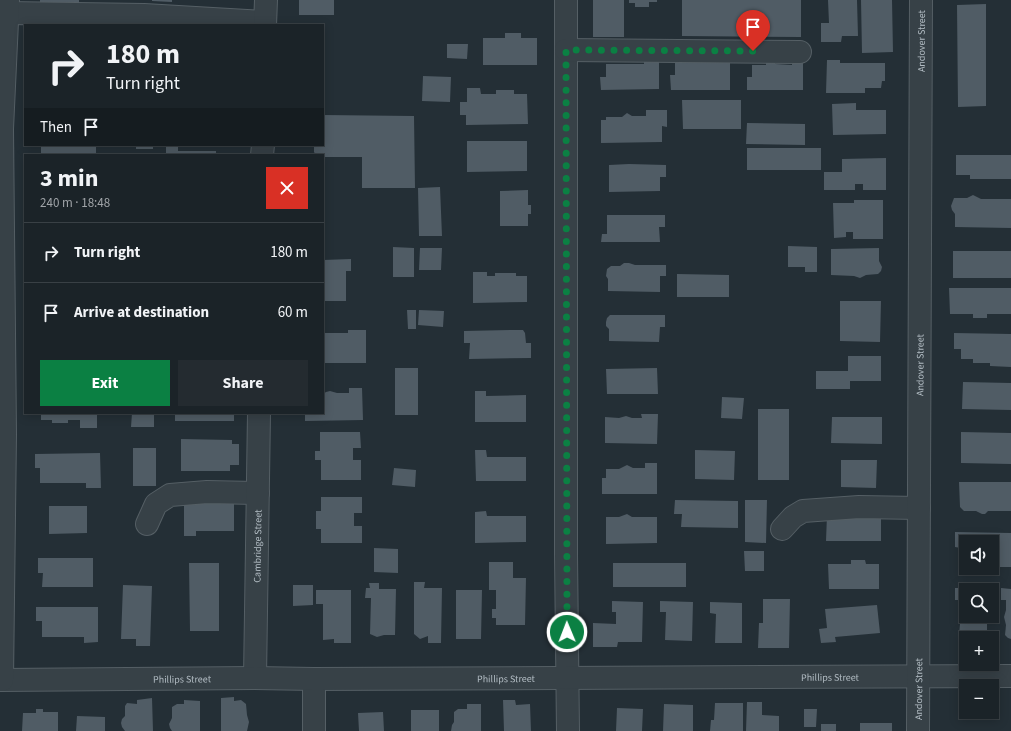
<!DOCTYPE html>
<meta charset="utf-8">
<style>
body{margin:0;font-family:"Source Sans 3",sans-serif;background:#242b30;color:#f1f3f6;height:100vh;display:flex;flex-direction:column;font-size:15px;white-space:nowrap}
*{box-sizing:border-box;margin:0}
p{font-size:13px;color:#a0a4a8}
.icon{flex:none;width:22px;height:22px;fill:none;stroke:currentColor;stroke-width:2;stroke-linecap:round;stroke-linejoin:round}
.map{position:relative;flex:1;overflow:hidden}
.sheet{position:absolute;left:24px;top:154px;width:300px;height:260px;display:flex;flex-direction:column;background:#1b2328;border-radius:0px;box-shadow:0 2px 10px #0003,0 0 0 1px #394045}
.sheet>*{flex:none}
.hud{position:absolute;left:24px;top:24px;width:300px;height:122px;border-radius:0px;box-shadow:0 2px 10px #0003,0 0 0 1px #394045;background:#1b2328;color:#f1f3f6;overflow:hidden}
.fabs{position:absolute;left:959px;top:535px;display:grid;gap:8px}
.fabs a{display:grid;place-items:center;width:40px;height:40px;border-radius:0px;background:#1b2328;box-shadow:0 2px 10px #0003,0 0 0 1px #394045;font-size:20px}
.pin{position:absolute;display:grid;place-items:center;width:34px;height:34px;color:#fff;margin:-41px -17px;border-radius:50% 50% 50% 0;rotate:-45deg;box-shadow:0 0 4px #0007}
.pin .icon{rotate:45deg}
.me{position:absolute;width:44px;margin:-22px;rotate:359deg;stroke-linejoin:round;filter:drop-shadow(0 0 3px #0008)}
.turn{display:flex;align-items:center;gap:14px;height:84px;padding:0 16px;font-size:18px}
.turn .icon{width:52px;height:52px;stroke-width:2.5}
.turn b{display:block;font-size:28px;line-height:34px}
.then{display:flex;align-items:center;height:38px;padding:0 16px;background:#0003;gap:8px;font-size:15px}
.round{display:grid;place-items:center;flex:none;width:42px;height:42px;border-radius:0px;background:#242b30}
.overview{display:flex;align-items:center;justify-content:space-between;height:68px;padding:0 16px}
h1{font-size:24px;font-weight:700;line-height:30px}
.action{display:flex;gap:8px;margin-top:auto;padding:8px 16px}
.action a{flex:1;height:46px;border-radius:0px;background:#0b8043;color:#fff;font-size:16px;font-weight:700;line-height:46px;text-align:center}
.action a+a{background:#242b30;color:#f1f3f6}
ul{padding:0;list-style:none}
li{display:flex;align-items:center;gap:12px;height:60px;padding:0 16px;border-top:1px solid #394045}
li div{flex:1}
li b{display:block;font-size:15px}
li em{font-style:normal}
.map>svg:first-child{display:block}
</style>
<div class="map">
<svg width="1011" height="731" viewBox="0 0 1011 731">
<rect width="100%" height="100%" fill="#242f36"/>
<path fill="#505c65" d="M40 0H79V5H40Z
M152 0H172V2L152 1Z
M299 0H334V15H299Z
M593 0H624V37H593Z
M629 0H657V2H649V7H635V3H629Z
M682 0H801V37L682 36Z
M828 0H857L858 36H842L841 42H821V23H829Z
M861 0H892L893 52 862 53Z
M986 4V106L958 107 957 5Z
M505 33H521V38H537V65H483V38H505Z
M447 44H468L467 59 447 58Z
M659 58V89L601 90 600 77H606V64H644V59Z
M715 59H730V90H671L670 75H675V63H715Z
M792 59H803V90H747V77H752V65H766V61H775V64L792 65Z
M827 60H840V63H885V81H882L881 88H865V93H826Z
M423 76 451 77 450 102 422 101Z
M467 88H480L481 94H496V90H514V94H527L528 124 466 125V115H460V102H467Z
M682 100H741V129H683Z
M856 103V110H886V134L833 135 832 104Z
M646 110H667V127L662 126V142L601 143V120H606V117H622L627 113 632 116H646Z
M323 115 414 116 415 188H362V157H323V155H316L314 152V145H323Z
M747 123 805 124V145L746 144Z
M467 141H527V171L467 172Z
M41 145H96V155H41Z
M136 145H153V149H136Z
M166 147H178V151H216V155H166Z
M747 148H821V170H747Z
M956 155H1011V179H970V175H956Z
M886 158V190H863V184H855V190H824V172H842V159Z
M629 164 666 165V177H660V191L609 192V165Z
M440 187 442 236H419L418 188Z
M528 190V205H531V214H528V226H500V191Z
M973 195 981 199H1011V228L955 227V214L952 210 951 206 954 198H967Z
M854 200H883V239H853V232H846V237L834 238 833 203H854Z
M607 215H665V227H659L660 242H601L602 234H607Z
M788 246 817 247V272H805V267H788Z
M393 247 414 248V277H393Z
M420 248H442L441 270H419Z
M879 248V261L882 267 881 271 878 274 866 275 860 278 854 276 831 275V249Z
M953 251H1011V278H953Z
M351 259V271H346V301H323V260Z
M624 263H629L635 265H666V276H660V292L608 291V279L606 276 607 269 611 266H620Z
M473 272H487V276H495V273H516V276H527V302L473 303Z
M677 274 729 275V297H677Z
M949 288H1011V314H987V318H973V314H950Z
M840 301H881L880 342 840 341Z
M407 310H416V329H408Z
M419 310 444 311 443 327 418 325Z
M610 315H665V327H660L659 342 609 341V329L606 326V322L607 318Z
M348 330H366V363H323V333H348Z
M510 330H523L525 333 526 343H531V358L469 359 470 343H464V331Z
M954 333 1011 334V367L990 366V363H973V359H961V349H954Z
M848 356H881V381H850V389H816V371H848Z
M395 368H418V415H395Z
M657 368 658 394H607L606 369Z
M963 382 1011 383V410L962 409Z
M349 388H362L363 420 305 421V413H323V394L326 392 330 391 337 393H349Z
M475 391H486V396L526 395V422H475Z
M722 397 744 398 742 419 721 418Z
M758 409H789V480H758Z
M41 413H97V428H80V420H68V423H52V420H41Z
M132 413H154V427H131Z
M175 413H234V421H175Z
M641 414H658L657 444 605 443V417L619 418 626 416 632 418H642Z
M832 417H882V444L831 443Z
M320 432H360L361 448H353V460H361V480H321V460H315V451H320Z
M961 432 1011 433V464L961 463Z
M181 439 232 440V444H239V465H230V471H181Z
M133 448H156V486H133Z
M475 450H486L487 457H526V481H476Z
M695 450 735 451 734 480 695 479Z
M100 453 101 488H86V483H40V468H35V454Z
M841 460H877L876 488 841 487Z
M645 463H657V494H602V478H606V469H619L627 465 633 468H645Z
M394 468 416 470 415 487 392 485Z
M959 482H1011V511H988L985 514H982L976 511H964L960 507Z
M321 497H362V513H354V526H362V543H321V529H316V511H321Z
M675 500 738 501V528L681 527 682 514H674Z
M745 500H767L766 543 745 542Z
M184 502H234V531H196V536H184Z
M49 506H87V533L49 534Z
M486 511 487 516H526V542L475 543V512Z
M627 514 632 517H657V543L606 544V517H619Z
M827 515H881V541H826Z
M955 532 1011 533V567H998V560H992V542H966V560H963L960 556 961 548 955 547Z
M374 548 398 549V573L374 572Z
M744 551H764V571H745Z
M38 558H93V587H42L43 573H38Z
M851 560H865L866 564H879V589H829L828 564H851Z
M489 562H513V578H526L525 625H496V618H492V609H496V590H489Z
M189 563H219V631H190Z
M613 563H686V587H613Z
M414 582H425L424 588H442L441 643H428V636L420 639 414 634Z
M369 583H379V589H396L395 635H384L377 637 370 634 371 598H365L366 588H370Z
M123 585 152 586 150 646H136V639H121Z
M293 585H313V605L293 606Z
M955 588H988V590H966V616H987V638H971V636L965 639 959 635 960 624 958 617 960 610V600H955Z
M1001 588 1011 589V639L1008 638 1005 635 1006 625 1004 617 1006 610V600H1001Z
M316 590H351V643H334V639L323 640V604H316Z
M456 590H482L481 639H456Z
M763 599H790L789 648H758L759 623H763Z
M612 601 643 602 642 642H618L617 647H593V623L616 624V612H612Z
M660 601 693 602 692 641 665 640 666 612H660Z
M710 602 742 603V643H715L716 614 710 613Z
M877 605 880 633 835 637 836 642 821 643 819 629 827 628 825 609Z
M36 607H98V642L84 643V637H42V621H36Z
M234 697V701L241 700 246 704 247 715 249 722 247 731H221V698Z
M152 698 153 731H125L122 727 121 723 122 719 125 716V706L127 703 137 704V700Z
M184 700 200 701V731H172L170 728 169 724 172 718V707L177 704H184Z
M503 700H515L516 705 530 704 531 731H504Z
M747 702H762V715L779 716V731H746Z
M715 703H743V731H710L711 720H714Z
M467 704H481V731H451L452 725 454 722V712L458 709H467Z
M664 704 693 705V731H663Z
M617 708 643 709 642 731H616Z
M36 709H43V712H58V731H22L23 713H36Z
M804 709H817L816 727H804Z
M411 710H439V731H411Z
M383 712 384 731H359L358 713Z
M77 716 105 717V731H76Z
M860 723H892V731H860Z
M821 724H836V731H821Z"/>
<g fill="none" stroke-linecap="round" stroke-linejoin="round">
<defs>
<g id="minor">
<path d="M566 0V555L568 731"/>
<path d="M7 13 144 15 265 22"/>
<path d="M265 25 266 0"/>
<path d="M566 50 800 52"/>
<path d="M262 155 263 145"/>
<path d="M147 524 156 504 170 495 207 492 258 493"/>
<path d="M782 529 793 517 803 511 859 507 919 508"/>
<path id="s1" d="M255 678 259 413"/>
<path d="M314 679V731"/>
<path id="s2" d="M0 680 255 678 314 679 1011 676"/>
<path d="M2 680 5 434 2 129 8 0"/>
<path id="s3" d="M918 731 921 0"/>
</g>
</defs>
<use href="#minor" stroke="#555f65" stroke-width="24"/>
<use href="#minor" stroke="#374147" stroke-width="22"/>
</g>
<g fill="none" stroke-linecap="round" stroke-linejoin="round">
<path stroke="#0b8043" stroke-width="7" stroke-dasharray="0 12.6" d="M567 632 566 50 753 51"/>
</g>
<g text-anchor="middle" stroke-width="3.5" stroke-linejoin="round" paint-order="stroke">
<g font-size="10" fill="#b2bcc3" stroke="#1d262c">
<text dy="4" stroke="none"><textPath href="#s3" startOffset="690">Andover Street</textPath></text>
<text dy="4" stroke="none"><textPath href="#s3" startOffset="366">Andover Street</textPath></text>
<text dy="4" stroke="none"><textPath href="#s1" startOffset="132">Cambridge Street</textPath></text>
<text dy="4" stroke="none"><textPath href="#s2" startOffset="830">Phillips Street</textPath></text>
<text dy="4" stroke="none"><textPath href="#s2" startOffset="506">Phillips Street</textPath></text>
<text dy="4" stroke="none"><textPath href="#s2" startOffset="182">Phillips Street</textPath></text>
<text dy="4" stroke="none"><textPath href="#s3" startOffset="42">Andover Street</textPath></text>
</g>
</g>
</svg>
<div class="fabs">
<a><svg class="icon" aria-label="sound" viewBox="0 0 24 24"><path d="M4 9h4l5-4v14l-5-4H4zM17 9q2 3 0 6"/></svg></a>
<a><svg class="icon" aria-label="search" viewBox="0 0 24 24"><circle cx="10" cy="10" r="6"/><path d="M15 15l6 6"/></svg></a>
<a>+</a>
<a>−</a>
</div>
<div class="pin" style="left:753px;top:51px;background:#d93025"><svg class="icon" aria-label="arrive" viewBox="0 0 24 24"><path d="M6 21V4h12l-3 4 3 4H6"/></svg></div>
<svg class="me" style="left:567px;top:632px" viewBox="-20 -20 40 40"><circle r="17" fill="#0b8043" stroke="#fff" stroke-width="3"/><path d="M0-11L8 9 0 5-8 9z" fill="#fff"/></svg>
<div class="hud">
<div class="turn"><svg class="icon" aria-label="right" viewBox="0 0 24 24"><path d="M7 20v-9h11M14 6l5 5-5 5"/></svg><div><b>180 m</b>Turn right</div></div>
<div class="then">Then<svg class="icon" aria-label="arrive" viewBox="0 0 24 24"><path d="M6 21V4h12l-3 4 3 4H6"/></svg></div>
</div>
<section class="sheet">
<div class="overview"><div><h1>3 min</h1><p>240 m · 18:48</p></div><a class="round" style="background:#d93025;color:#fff"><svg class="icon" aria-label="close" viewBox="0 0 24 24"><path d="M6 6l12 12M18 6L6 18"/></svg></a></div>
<ul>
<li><svg class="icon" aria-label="right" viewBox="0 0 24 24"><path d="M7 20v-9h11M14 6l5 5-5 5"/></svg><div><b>Turn right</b></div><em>180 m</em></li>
<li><svg class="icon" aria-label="arrive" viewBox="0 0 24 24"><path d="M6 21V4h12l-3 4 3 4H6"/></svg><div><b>Arrive at destination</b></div><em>60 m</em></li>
</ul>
<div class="action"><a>Exit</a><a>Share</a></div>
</section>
</div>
